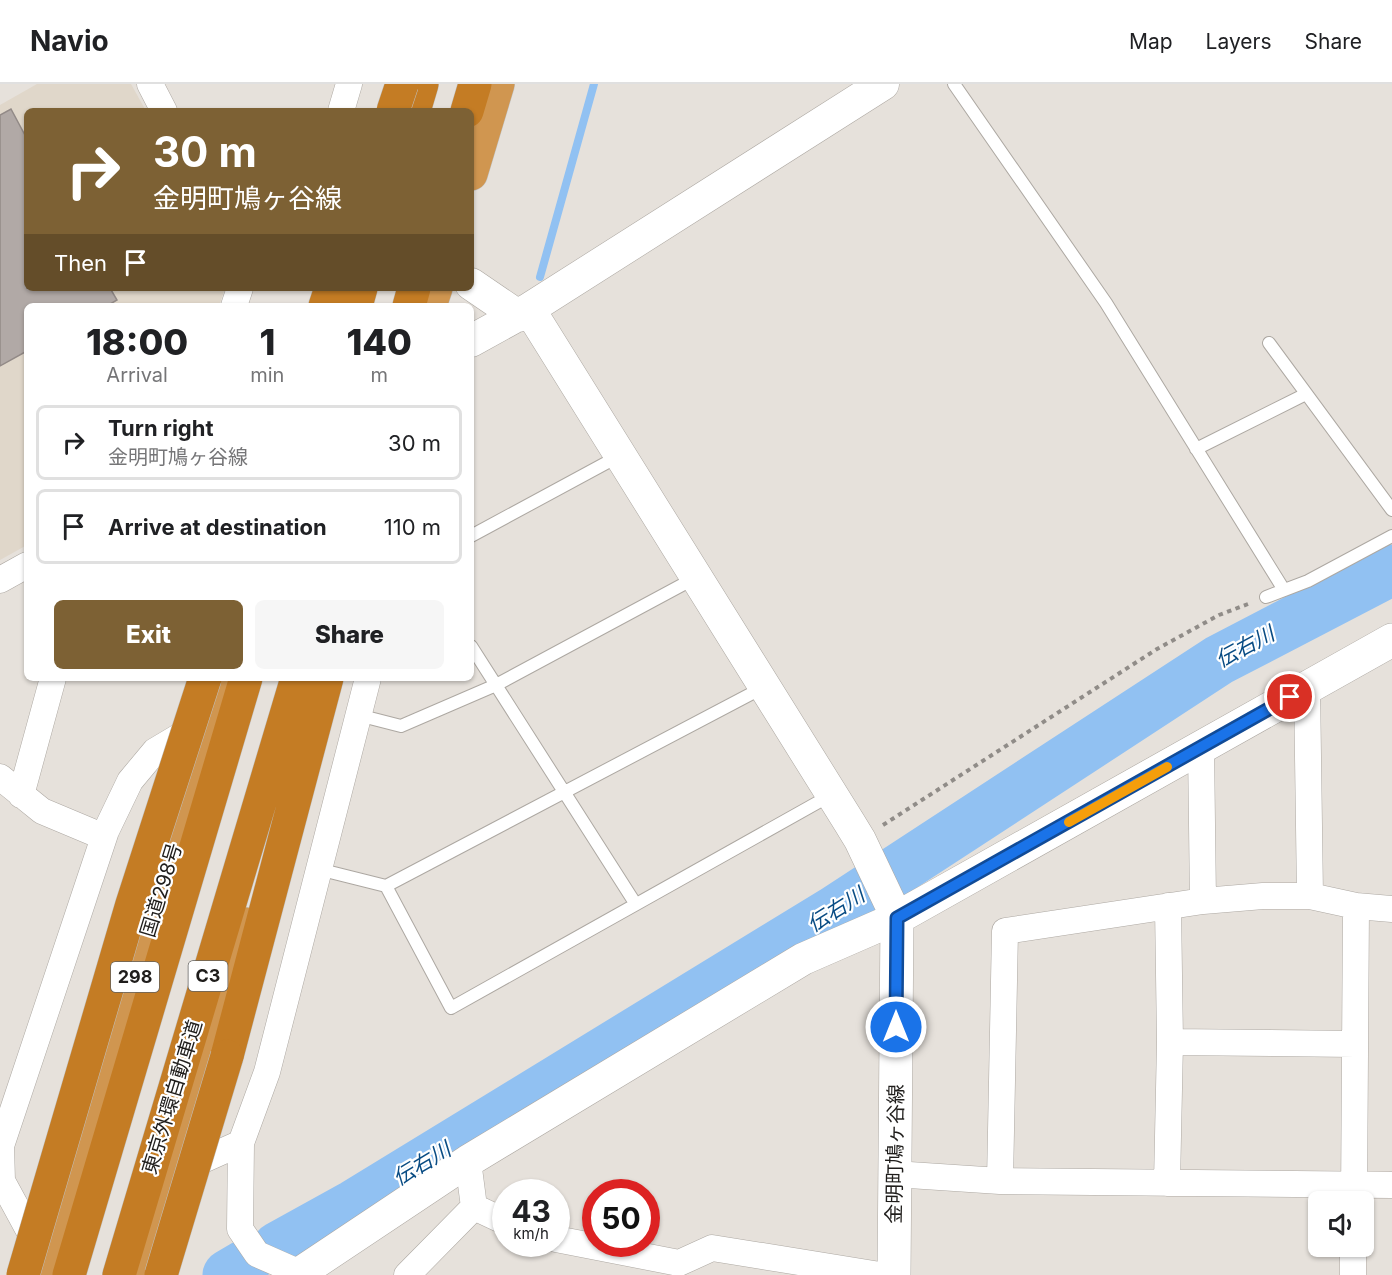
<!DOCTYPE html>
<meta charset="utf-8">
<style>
body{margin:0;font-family:Inter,"Noto Sans JP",sans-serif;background:#f6f6f6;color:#202124;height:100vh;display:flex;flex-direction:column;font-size:22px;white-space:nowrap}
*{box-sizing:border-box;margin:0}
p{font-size:20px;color:#757577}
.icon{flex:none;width:33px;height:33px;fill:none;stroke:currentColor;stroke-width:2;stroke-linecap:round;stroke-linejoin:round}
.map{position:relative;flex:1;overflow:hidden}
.details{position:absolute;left:24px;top:219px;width:450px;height:378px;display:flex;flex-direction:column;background:#fff;border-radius:9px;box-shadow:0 2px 4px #0004}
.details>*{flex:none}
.top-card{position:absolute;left:24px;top:24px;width:450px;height:183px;border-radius:9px;box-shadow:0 2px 4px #0004;background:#7d6134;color:#fff;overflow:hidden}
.tools{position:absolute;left:1308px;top:1107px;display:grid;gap:12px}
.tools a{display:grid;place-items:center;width:66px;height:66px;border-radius:9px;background:#fff;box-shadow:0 2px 4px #0004;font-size:30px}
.speed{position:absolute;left:492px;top:1095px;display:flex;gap:12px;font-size:30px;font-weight:700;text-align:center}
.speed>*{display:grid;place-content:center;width:78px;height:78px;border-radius:50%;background:#fff;box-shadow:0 2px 4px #0004;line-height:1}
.speed small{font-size:15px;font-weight:400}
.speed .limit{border:9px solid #d22;background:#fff;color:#111}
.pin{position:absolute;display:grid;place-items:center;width:51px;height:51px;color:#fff;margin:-26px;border:3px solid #fff;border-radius:50%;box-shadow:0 2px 6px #0007}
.me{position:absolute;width:66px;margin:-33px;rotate:0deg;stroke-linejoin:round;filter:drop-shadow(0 0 4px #0008)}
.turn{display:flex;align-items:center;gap:21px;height:126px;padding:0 30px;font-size:27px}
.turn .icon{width:78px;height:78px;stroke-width:2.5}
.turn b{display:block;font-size:42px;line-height:51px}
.then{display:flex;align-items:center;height:57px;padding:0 30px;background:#0003;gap:12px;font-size:22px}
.eta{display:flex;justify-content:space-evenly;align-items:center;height:102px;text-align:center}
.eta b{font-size:36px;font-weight:800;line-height:42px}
.button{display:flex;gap:12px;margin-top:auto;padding:12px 30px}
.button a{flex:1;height:69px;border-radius:9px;background:#7d6134;color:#fff;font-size:24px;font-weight:800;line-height:69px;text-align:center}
.button a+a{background:#f6f6f6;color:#202124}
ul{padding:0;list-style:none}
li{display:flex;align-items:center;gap:18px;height:75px;margin:0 12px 9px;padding:0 18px;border:3px solid #e0e0e0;border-radius:9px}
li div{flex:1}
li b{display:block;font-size:22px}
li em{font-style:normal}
header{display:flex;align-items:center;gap:36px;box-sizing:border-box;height:84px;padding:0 30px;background:#fff;border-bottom:2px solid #e0e0e0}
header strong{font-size:28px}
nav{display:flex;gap:33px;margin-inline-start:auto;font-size:21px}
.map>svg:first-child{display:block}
</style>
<header>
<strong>Navio</strong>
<nav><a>Map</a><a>Layers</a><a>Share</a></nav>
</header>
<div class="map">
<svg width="1392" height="1191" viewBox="0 0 1392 1191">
<rect width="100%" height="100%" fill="#e6e1db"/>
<path fill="#e0d7ca" d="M37 0H131L146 27H27V204H225L219 222H27V461L0 476V21Z"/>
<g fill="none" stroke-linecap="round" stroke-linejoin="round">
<path stroke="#91c1f2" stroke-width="8" d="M540 193 594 0"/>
<path stroke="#91c1f2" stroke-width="51" d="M278 1163 354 1121 833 828 1219 576 1392 486
M228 1191 245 1181"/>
</g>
<path fill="#b1a9a6" stroke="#928a87" stroke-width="1.5" d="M11 25 27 55V204H110L117 216 107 222H27V267L0 282V31Z"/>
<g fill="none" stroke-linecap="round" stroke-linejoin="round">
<defs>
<path id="service" d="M954 0 1106 219 1284 506
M1269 259 1392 426
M1196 365 1306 310
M471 452 619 372
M1266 513 1308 497 1392 452
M471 562 635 819
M358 631 401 642 496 601 695 494
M318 785 386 802 764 603
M386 802 451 924 831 711"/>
<path id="minor" d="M150 0 164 27
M341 27 349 0
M234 222 240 204
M0 496 27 481
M1307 603 1310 812
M1201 663 1203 817
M0 693 42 727 104 753
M21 711 53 594
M1170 958 1355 960
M241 1059 240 1145 257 1170 300 1189
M183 1085 241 1059 267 988 368 594
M894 1090 1000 1097 1392 1101
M1000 1097 1005 847 1203 817 1263 812H1310L1356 822 1392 825
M1167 1099 1170 958 1168 822
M1354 1117 1356 822
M474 1123 506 1138
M556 1155 679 1179 712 1164 880 1191
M39 1165 2 1097 1 1062 106 747 130 697 155 667 197 642
M407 1191 474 1123 468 1077
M1353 1191V1162"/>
<path id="tertiary" d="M471 200 518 232
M471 257 529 225 883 0
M297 1191 468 1077 803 875 897 834 860 756 849 738 529 225"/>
<path id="secondary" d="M894 1191 897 834 1392 556"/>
<path id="trunk" d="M471 90 498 0
M430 222 436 204
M45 1191 225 594
M141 1191 246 840"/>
<path id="motorway" d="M414 27 422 0
M467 27 475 0
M325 222 331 204
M356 222 361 204
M409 222 414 204
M227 972 327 594
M69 1191 246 594
M119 1191 297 594"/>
</defs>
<use href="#service" stroke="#ada8a2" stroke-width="14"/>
<use href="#minor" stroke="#ada8a2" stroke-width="27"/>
<use href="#tertiary" stroke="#ada8a2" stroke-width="33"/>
<use href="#secondary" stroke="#ada8a2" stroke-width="34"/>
<use href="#trunk" stroke="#c0c0bf" stroke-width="34"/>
<use href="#motorway" stroke="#c0c0bf" stroke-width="34"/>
<path stroke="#908c88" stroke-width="4" stroke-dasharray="4.5 4.5" stroke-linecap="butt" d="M883 741 1157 565 1219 531 1248 520"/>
<use href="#service" stroke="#fff" stroke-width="12"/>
<use href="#minor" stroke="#fff" stroke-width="26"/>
<use href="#tertiary" stroke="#fff" stroke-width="32"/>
<use href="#secondary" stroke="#fff" stroke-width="33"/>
<use href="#trunk" stroke="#d09650" stroke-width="33"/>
<use href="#motorway" stroke="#c47c24" stroke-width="33"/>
<defs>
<path id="motorway-bridge" d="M393 27 402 0
M23 1191 132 820 205 594
M161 1191 227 972"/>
</defs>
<use href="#motorway-bridge" stroke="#c0c0bf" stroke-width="34" stroke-linecap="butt"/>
<use href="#motorway-bridge" stroke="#c47c24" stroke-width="33"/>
</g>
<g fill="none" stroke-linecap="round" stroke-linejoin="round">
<defs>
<path id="route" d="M896 943 897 834 1290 613"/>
</defs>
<use href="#route" stroke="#114b97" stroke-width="15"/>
<use href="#route" stroke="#1a73e8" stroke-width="10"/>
<path stroke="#f59e0b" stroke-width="10" d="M1069 738 1167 683"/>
</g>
<g text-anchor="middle" stroke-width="4.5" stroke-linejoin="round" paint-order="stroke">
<g fill="#fff" stroke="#62615f" stroke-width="1.5">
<rect x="188.5" y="877" width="39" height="30" rx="4.5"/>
<rect x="111" y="878" width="48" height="30" rx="4.5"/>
</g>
<g font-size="18" font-weight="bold" fill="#1f1d1b">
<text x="208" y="898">C3</text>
<text x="135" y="899">298</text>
</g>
<g font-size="20" fill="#1f1d1b" stroke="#fff">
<text transform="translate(161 806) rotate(-73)" y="7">国道298号</text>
<text transform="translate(172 1013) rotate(-73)" y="7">東京外環自動車道</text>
<text transform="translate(895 1070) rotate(-89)" y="7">金明町鳩ヶ谷線</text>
</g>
<g font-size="21" font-style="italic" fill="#094c84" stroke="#fff">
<text transform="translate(1245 563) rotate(-28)" y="7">伝右川</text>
<text transform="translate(836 826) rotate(-32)" y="7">伝右川</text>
<text transform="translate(422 1080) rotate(-31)" y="7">伝右川</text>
</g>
</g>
</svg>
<div class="tools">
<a><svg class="icon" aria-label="sound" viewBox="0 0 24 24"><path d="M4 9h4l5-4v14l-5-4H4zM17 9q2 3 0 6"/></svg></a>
</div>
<div class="speed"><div>43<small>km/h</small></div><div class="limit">50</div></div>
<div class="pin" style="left:1290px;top:613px;background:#d93025"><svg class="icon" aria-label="arrive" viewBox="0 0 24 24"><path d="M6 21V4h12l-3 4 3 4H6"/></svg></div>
<svg class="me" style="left:896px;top:943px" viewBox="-20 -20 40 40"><circle r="17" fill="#1a73e8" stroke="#fff" stroke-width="3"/><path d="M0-11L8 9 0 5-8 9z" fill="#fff"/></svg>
<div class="top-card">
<div class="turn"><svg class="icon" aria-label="right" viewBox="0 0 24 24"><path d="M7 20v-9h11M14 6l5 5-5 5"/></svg><div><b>30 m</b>金明町鳩ヶ谷線</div></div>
<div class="then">Then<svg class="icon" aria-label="arrive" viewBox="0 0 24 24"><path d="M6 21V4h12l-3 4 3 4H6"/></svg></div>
</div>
<section class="details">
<div class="eta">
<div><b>18:00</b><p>Arrival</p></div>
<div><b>1</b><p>min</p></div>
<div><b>140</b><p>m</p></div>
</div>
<ul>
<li><svg class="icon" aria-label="right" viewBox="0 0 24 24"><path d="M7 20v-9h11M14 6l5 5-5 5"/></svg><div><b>Turn right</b><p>金明町鳩ヶ谷線</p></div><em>30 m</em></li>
<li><svg class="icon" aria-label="arrive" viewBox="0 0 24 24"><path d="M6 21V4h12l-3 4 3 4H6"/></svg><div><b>Arrive at destination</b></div><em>110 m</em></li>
</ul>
<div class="button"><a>Exit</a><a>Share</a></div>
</section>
</div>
